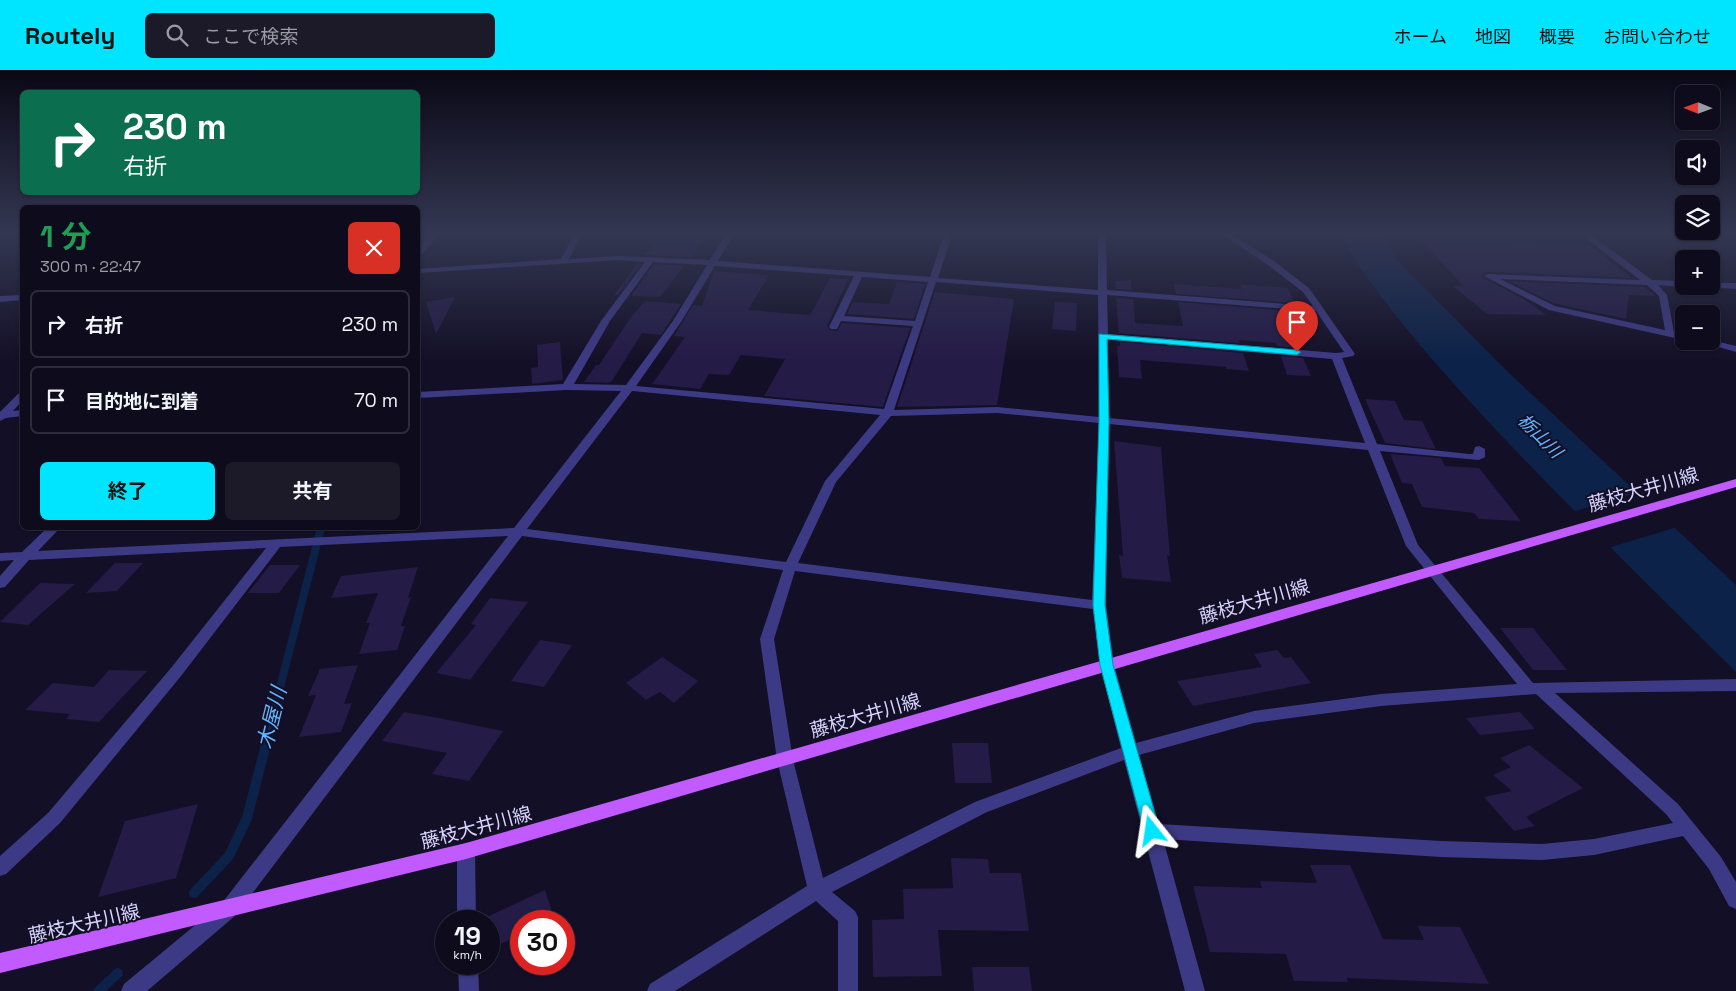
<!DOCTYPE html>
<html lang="ja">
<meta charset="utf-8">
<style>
body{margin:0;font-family:"Space Grotesk","Noto Sans JP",sans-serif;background:#1c1929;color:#f1f3f6;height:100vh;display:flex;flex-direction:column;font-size:19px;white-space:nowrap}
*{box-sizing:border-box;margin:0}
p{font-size:16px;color:#9b9ba3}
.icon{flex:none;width:28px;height:28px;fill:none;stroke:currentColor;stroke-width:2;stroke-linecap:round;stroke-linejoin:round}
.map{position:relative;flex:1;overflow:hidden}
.details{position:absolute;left:20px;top:135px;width:400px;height:325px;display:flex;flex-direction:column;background:#0e0b1c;border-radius:8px;box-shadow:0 1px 4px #0004,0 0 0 1px #2e2b3b}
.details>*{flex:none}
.top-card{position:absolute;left:20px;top:20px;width:400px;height:105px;border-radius:8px;box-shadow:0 1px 4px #0004,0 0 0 1px #2e2b3b;background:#0b6e4f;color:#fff;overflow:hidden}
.needle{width:32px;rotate:271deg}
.controls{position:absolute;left:1675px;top:15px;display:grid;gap:10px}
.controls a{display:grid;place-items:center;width:45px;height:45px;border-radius:8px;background:#0e0b1c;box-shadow:0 1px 4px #0004,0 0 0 1px #2e2b3b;font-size:25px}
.speed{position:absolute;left:435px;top:840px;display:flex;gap:10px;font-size:25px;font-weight:700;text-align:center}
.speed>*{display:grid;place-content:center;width:65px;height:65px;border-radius:50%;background:#0e0b1c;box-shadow:0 1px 4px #0004,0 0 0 1px #2e2b3b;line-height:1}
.speed small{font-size:12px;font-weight:400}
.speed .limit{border:8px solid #d22;background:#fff;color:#111}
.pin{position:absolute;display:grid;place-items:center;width:42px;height:42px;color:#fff;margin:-51px -21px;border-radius:50% 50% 50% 0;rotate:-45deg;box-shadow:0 0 5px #0007}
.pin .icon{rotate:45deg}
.me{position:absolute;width:55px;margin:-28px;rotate:345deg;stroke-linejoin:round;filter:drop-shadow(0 0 4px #0008)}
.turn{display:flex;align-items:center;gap:18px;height:105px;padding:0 20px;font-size:22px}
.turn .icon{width:65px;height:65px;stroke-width:2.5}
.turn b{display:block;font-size:35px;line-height:42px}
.round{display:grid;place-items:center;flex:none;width:52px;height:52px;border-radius:8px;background:#1c1929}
.head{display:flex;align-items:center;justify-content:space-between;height:85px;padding:0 20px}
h1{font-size:30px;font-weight:700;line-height:38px;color:#1e9e55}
.cta{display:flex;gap:10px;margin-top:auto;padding:10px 20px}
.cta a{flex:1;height:58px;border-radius:8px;background:#00e5ff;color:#111;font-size:20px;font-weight:700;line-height:58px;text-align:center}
.cta a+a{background:#1c1929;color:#f1f3f6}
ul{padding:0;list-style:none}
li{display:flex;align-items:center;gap:15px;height:68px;margin:0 10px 8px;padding:0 10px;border:2px solid #2e2b3b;border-radius:8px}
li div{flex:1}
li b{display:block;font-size:19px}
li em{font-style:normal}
header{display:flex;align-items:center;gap:30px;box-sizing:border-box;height:70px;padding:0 25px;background:#00e5ff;color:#111}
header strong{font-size:24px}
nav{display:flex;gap:28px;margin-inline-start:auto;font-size:18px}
.search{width:350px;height:45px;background:#1c1929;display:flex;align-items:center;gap:12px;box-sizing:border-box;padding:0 18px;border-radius:8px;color:#9b9ba3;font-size:19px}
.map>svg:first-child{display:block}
</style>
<header>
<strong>Routely</strong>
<div class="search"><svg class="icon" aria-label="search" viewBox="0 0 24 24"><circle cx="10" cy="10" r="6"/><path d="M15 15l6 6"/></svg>ここで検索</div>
<nav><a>ホーム</a><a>地図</a><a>概要</a><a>お問い合わせ</a></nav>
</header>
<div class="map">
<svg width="1736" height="921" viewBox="0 0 1736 921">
<rect width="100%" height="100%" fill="#130f26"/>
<path fill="#0c2248" d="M1338 162H1382L1396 189 1508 302 1736 515V602C1655 522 1574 442 1496 360 1439 298 1381 235 1338 162Z"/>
<path fill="#130f26" d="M1640 422 1677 457 1608 478 1572 442Z"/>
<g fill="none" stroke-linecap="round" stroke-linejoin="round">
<path stroke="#0c2248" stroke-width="4.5" d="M418 178 432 162"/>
<path stroke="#0c2248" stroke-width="8" d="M270 656 321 458"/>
<path stroke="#0c2248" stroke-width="10" d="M194 823 229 786 247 748 271 655
M99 921 118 903"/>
</g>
<path fill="#241b47" d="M663 163 707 164 690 187 644 185Z
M1419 167 1588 174 1632 208 1487 202 1482 205 1483 208 1524 229 1546 245 1487 244 1453 216H1463Z
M638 193 641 194 618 225H614Z
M654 194 684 196 660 227 631 226Z
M714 201 769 205 748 240 810 245 830 208 848 209 827 256 830 260 837 261 842 253 910 258 883 337 764 326 785 289 741 285 729 305 709 304 700 319 652 314 685 267 674 266 693 235 702 236Z
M1131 210 1132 220 1116 219 1115 211Z
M1509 211 1644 217 1656 226 1629 225 1626 249 1553 233Z
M897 212 925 214 914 249 847 244 853 232 889 234Z
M1174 214 1241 219 1240 214 1288 218 1294 233 1176 224Z
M935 222 1014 229 997 335 897 337Z
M455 227 436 264 426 232Z
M1116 228 1133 229 1135 253 1183 256 1178 232 1298 242 1307 262 1291 260 1299 278 1277 276 1276 273 1239 270 1240 273 1119 263Z
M645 231 681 234 661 265 642 263 612 311 608 313 584 312 596 295H599L631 247Z
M1055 232 1077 233 1076 261 1052 259Z
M560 272 563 310 532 314 531 298 538 297 537 275Z
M1120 272 1243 283 1249 301 1226 299V297L1140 290 1142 309 1119 307 1117 276H1120Z
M1281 286 1303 288 1311 306 1287 305Z
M1365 329 1395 331 1404 350 1422 351 1436 379 1385 373Z
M1114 371 1161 377 1170 486 1167 485 1171 512 1122 508 1119 485 1123 486Z
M1390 384 1441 388 1445 396 1479 398 1521 451 1479 449 1474 443 1422 437 1412 414 1402 413Z
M115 493H143L117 521 86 523Z
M270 495H300L279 523H248Z
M418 497 408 528 411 527 401 556H405L397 580 359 584 370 553H366L378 523 331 528 341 506Z
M40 513 75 514 28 555 0 552Z
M490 528 528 532 470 610 436 603 476 555 471 554Z
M1500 558H1533L1567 600H1533Z
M540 570 572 575 544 617 511 611Z
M1277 580 1284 588 1291 587 1311 613 1193 636 1177 611 1262 597 1254 584Z
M662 587 698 611 674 633 660 622 646 630 626 613Z
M358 595 344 634 352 633 341 662 299 667 316 625 308 626 320 599Z
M109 600 147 601 99 652 66 649 70 644 25 640 53 613 94 617Z
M404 642 439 648 503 661 469 711 432 704 447 683 382 671Z
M1520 642 1535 659 1480 665 1466 648Z
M952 673H988L992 713H955Z
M1529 675 1583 718 1526 747 1535 756 1514 761 1484 727 1512 721 1493 705 1511 697 1500 688Z
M198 734 176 808 98 827 125 751Z
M951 788 988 789 990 803H1021L1029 861 938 860 942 906 873 907 872 850 904 849 903 819 953 818Z
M1310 795H1350L1383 869 1424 870 1418 856 1460 857 1489 914 1347 908 1348 912 1294 911 1286 884 1210 882 1193 816 1262 818 1260 811 1317 813Z
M545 820 555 851H521V864L495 877 489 851H478Z
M972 897H1029L1032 921H974Z"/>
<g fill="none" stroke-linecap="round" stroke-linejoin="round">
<path fill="#3d3a85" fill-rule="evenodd" d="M433 162H441L421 185H418V179Z
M575 162H583L569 189 619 186 710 190 727 162H735L718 191 930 207 945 162H953L938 208 1098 220V162H1106L1107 220 1313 236 1303 222 1268 195 1219 162H1228L1274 191 1309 218 1355 284 1353 286 1342 288 1377 374 1469 384H1473L1475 377 1479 376 1485 379V387L1479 390 1380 381 1418 475 1533 613 1736 609V621L1555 623 1678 734 1721 787 1736 812V839L1729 836 1709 799 1683 766 1594 785 1542 790 1441 787 1163 769 1205 921H1185L1124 690 987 742 832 822 855 841 858 847V921H838V851L816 831 675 921H647L650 914 807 816 777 690 760 569 783 500 522 466 236 845 147 921H121L124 914 222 833 508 466 280 477 181 606 60 753 6 804 0 806V786L48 743 171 598 266 478 29 490 5 517 0 518V506L14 490 0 491V483L22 482 47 458H60L38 481 514 458 621 321 567 320 418 328V322L563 314 601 251 645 192 619 190 418 203V199L561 189ZM653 192 707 195 673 251 626 315 574 314 610 251ZM715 196 854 206 829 257 831 259H837L841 251 913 256 884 339 636 316 681 252ZM862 207 928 212 915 251 844 246ZM936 212 1098 225 1099 347 997 337 894 340ZM1107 225 1316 241 1344 282 1336 283 1108 264ZM1108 269 1332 289 1365 373 1109 348ZM632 321 880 345 825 411 786 492 527 459ZM997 343 1099 353 1092 530 798 493 836 412 891 346ZM1109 354 1368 380 1406 476 1517 614 1381 624 1254 641 1136 673 1114 595 1106 535ZM795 501 1093 539 1100 595 1121 678 975 732 823 808 793 690 774 569ZM1536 624 1666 744 1673 753 1594 769 1542 774 1441 771 1159 754 1139 685 1254 653 1381 636Z
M1578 162H1587L1652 210 1684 211V217L1658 215 1667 225 1674 262 1684 264V270L1549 240 1484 206 1488 204 1640 210ZM1500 209 1647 215 1659 226 1665 260 1555 236Z
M1711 213H1736V219L1708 217 1711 216Z
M22 225V230L0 232V226Z
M1711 270 1736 276V282L1698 271Z
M22 323V331L13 341 22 340V346L6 348 0 351V342L18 324Z
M466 773 472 775 475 781 476 851H457V781L460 775Z
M458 894H478L479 921H459Z"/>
<path fill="#c25bff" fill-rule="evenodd" d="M1736 409V417L466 789 0 903V883L466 773Z"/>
</g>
<linearGradient id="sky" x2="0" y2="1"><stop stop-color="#0a0815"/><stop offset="0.56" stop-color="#333752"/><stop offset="1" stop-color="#333752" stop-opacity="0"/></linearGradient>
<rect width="1736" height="291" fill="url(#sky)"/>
<path fill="#00e5ff" stroke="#0095a6" d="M1099 264 1297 280 1301 282 1297 285 1107 269 1109 351 1105 535 1113 595 1160 761 1157 766 1152 768 1146 766 1144 761 1100 595 1093 535 1099 351Z"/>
<g text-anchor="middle" stroke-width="4" stroke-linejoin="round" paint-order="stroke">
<g font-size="18" font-style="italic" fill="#62b6ff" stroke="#130f26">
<text transform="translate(1540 366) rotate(45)" y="6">栃山川</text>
</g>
<g font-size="19" fill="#d9d4ff" stroke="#130f26">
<text transform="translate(1643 419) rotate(-16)" y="7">藤枝大井川線</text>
<text transform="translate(1254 531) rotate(-16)" y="7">藤枝大井川線</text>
<text transform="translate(865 645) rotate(-16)" y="7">藤枝大井川線</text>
<text transform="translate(476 757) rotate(-15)" y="7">藤枝大井川線</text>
<text transform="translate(84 853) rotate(-13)" y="7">藤枝大井川線</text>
</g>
<g font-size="21" font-style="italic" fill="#62b6ff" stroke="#130f26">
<text transform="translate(272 648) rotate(-76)" y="7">木屋川</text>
</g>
</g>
</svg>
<div class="controls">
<a><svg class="needle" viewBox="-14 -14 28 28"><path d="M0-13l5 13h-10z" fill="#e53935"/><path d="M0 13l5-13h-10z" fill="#9b9ba3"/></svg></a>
<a><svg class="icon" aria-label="sound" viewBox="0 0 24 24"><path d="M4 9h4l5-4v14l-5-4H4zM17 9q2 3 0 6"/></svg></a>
<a><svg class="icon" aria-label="layers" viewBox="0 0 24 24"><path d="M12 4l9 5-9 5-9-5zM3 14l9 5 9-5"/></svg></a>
<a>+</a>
<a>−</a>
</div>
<div class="speed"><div>19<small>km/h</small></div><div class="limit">30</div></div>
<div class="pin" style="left:1297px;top:282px;background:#d93025"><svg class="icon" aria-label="arrive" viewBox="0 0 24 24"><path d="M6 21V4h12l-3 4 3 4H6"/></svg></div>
<svg class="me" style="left:1152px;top:761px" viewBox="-20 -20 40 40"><path d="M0-17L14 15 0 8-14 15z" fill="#00e5ff" stroke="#fff" stroke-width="4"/></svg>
<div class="top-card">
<div class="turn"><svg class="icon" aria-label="right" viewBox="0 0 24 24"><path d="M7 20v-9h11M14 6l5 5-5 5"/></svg><div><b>230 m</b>右折</div></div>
</div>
<section class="details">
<div class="head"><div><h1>1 分</h1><p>300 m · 22:47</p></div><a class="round" style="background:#d93025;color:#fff"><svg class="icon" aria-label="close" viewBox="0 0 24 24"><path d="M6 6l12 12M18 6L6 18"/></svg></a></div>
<ul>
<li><svg class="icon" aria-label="right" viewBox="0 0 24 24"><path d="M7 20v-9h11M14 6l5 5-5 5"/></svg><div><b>右折</b></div><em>230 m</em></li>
<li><svg class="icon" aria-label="arrive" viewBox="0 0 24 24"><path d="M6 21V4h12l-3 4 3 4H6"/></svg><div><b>目的地に到着</b></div><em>70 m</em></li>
</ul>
<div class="cta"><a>終了</a><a>共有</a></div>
</section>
</div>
